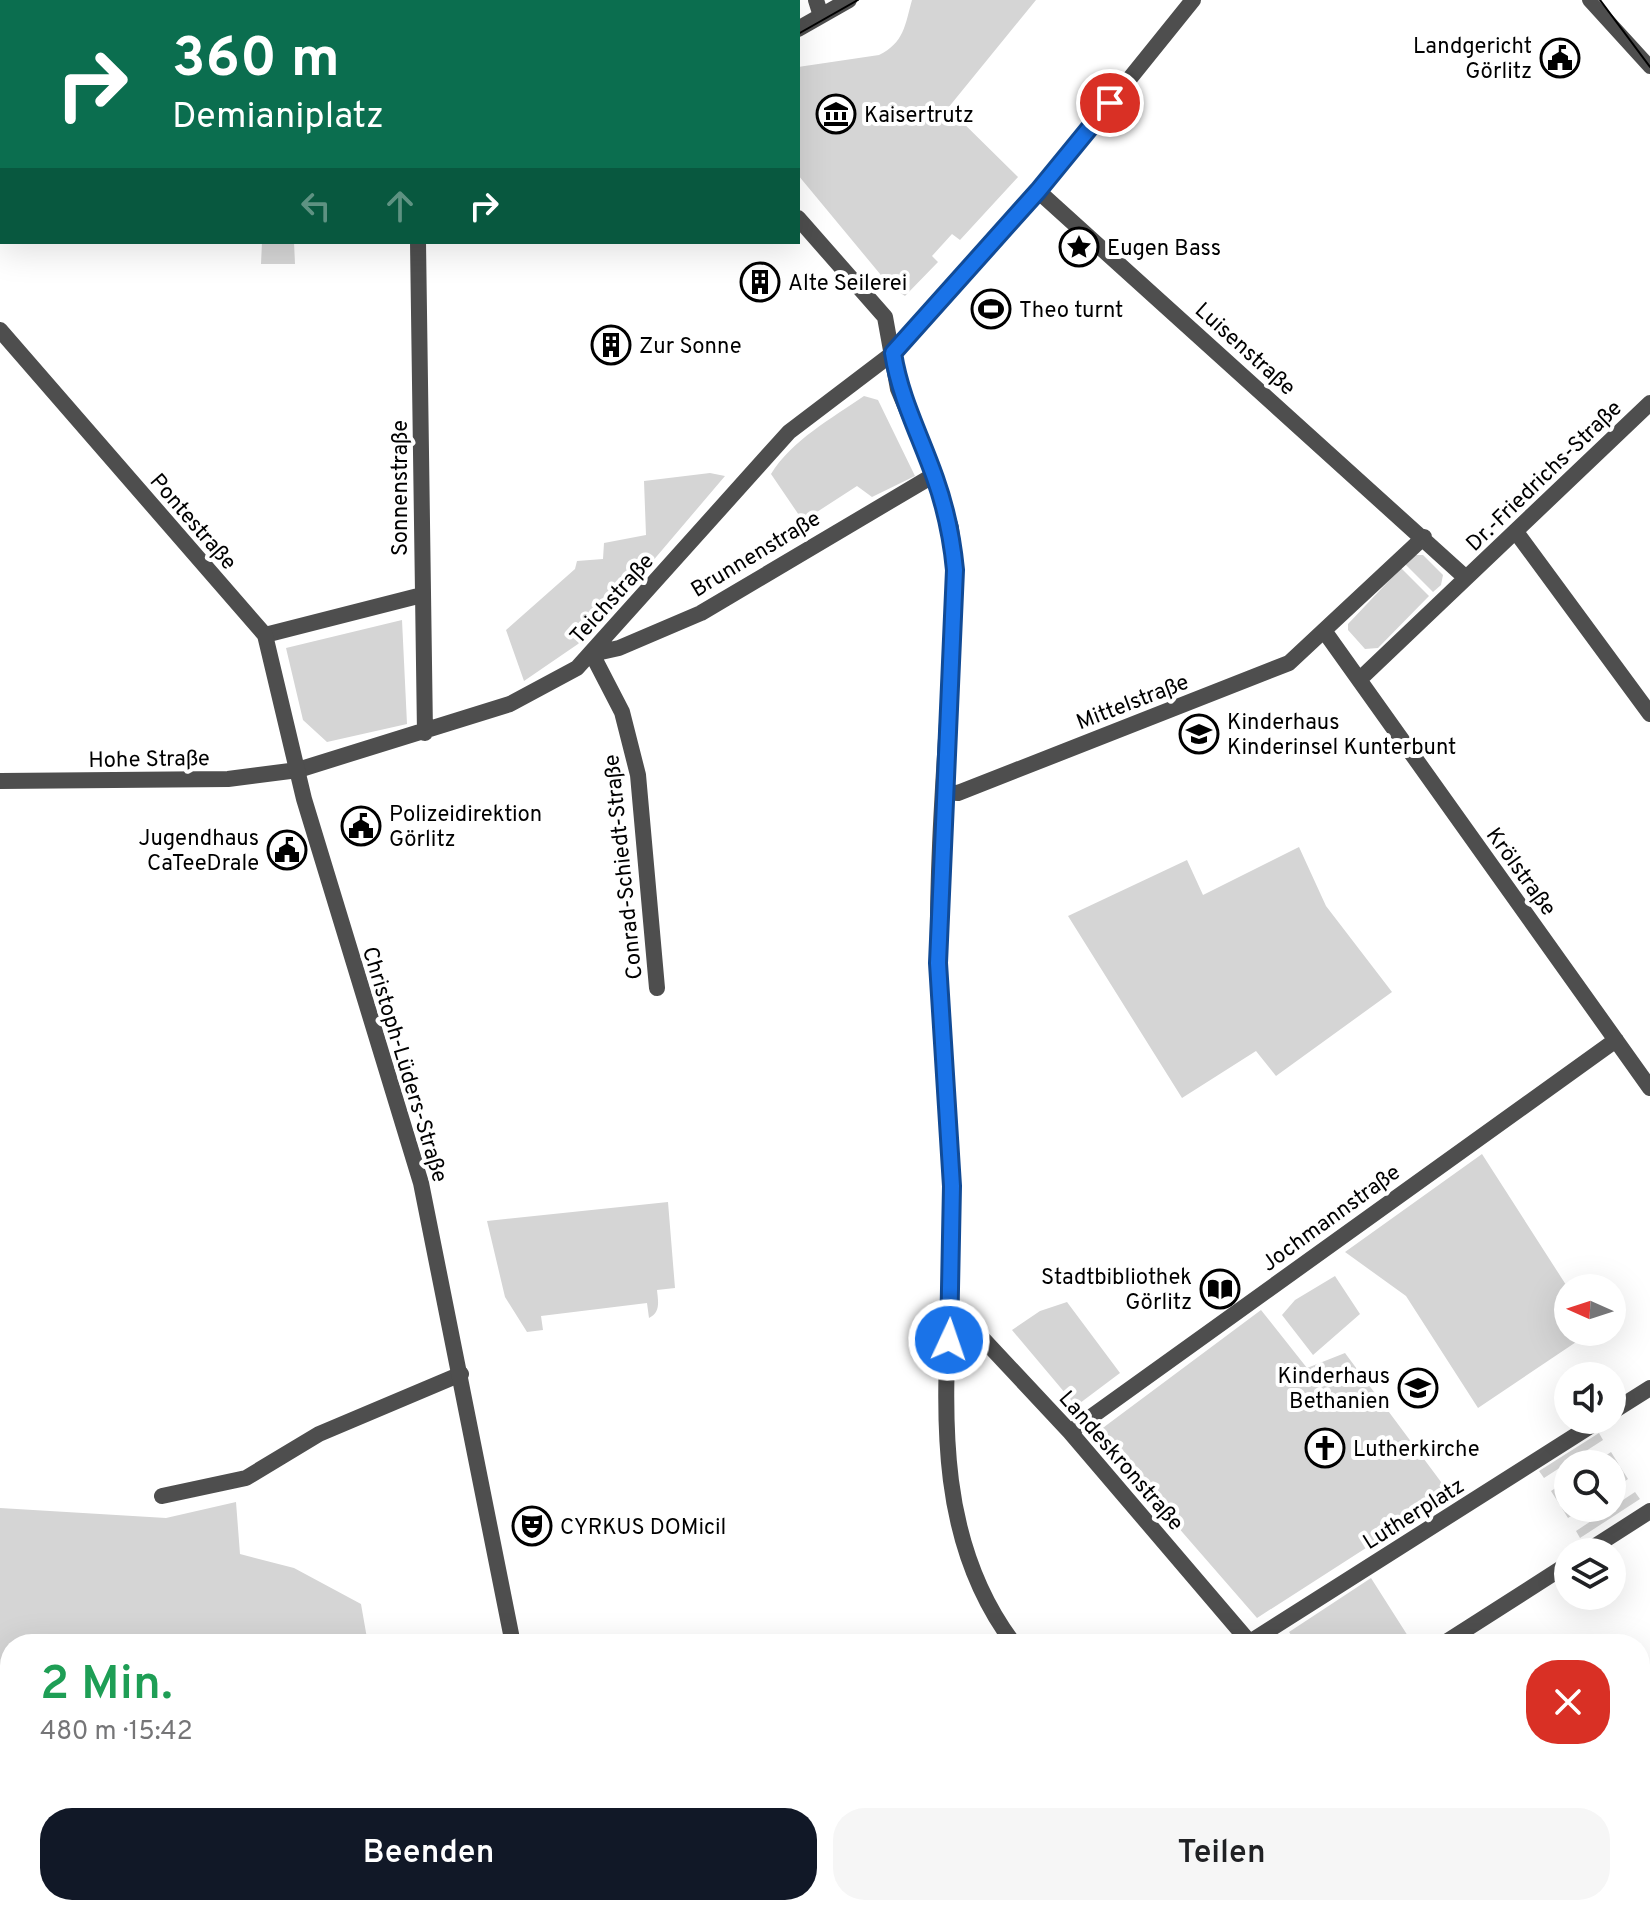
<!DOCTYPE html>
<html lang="de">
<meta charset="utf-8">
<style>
body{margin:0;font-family:Overpass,sans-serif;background:#f6f6f6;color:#202124;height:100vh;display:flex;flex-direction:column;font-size:30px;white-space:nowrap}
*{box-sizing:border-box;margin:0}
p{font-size:26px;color:#757577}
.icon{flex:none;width:44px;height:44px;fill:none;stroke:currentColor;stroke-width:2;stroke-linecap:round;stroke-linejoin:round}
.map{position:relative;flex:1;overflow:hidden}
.sheet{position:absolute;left:0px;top:1634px;width:1650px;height:282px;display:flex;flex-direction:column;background:#fff;border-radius:32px 32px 0 0;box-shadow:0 8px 32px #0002}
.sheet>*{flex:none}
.top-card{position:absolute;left:0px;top:0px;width:800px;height:244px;box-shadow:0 8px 32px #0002;background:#0b6e4f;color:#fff;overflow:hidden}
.needle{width:52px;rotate:273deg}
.tools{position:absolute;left:1554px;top:1274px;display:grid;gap:16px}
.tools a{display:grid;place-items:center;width:72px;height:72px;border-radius:50%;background:#fff;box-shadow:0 8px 32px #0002;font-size:40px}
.pin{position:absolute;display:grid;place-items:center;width:68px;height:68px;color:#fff;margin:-34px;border:4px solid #fff;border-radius:50%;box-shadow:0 2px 8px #0007}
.me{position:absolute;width:88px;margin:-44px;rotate:3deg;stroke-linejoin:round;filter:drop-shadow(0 0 6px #0008)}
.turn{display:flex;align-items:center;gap:28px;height:168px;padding:0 40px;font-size:36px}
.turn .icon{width:104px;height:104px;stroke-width:2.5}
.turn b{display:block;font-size:56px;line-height:68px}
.lanes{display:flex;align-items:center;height:76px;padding:0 40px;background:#0003;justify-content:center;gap:40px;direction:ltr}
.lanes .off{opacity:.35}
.round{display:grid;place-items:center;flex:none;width:84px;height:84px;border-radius:32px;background:#f6f6f6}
.summary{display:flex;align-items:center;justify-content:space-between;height:136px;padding:0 40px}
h1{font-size:48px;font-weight:600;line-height:60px;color:#1e9e55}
.action{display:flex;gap:16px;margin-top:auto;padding:16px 40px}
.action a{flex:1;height:92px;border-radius:32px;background:#111827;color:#fff;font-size:32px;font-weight:600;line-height:92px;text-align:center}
.action a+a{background:#f6f6f6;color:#202124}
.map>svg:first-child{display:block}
</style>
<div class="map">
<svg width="1650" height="1915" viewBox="0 0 1650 1915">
<rect width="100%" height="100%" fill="#fff"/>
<path fill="#d5d5d5" d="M912 0H1036L948 108 1018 177 960 240 952 234 932 256 938 262 905 296 890 286 798 175V67L879 55C904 43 905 25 912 0Z
M262 242H294L295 264H261Z
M864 396 878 400 915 476 872 497 857 486 803 521 771 474C792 440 831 419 864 396Z
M710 473 725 476 606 616 578 644 524 681 506 630 575 569 577 561 603 559 604 543 646 535 644 481Z
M1416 555H1423L1443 575 1441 585 1433 592 1405 564Z
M1401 568 1429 596 1378 648 1365 649 1348 630V624Z
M402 620 407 724 327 742 303 720 286 648Z
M1299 847 1326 906 1392 992 1276 1076 1256 1051 1182 1098 1068 916 1187 860 1203 895Z
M1482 1154 1568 1288V1332H1591L1478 1408 1406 1296 1345 1252Z
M668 1202 675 1288 657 1290C658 1301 661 1312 649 1318L647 1303 541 1316 543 1330 527 1332 505 1297 487 1221Z
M1335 1276 1360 1314 1313 1355 1282 1315 1295 1300Z
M1067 1302 1120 1373 1076 1406 1012 1330 1040 1311Z
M1261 1310 1307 1368 1345 1353 1450 1494 1257 1618 1096 1433Z
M1599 1433 1603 1440 1544 1478 1539 1471Z
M1611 1452 1628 1479 1612 1490V1464H1593Z
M1568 1480V1508H1584L1568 1518 1551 1491Z
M1635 1492 1640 1499 1580 1538 1576 1531Z
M236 1502 240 1554 294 1568 361 1604 368 1644H10V1906H276L278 1915H0V1508L166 1518Z
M1371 1578 1413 1644H1297L1289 1632Z"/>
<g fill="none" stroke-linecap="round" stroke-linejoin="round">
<path stroke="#4e4e4e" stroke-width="14" d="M1589 0 1650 67"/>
<path stroke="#4e4e4e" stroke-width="16" d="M416 0V2
M816 0 821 16
M798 29 849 0
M1038 191 1466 578
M798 218 885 317 898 389 934 475 951 528 955 570C951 701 936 832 938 963 939 1038 950 1112 952 1187 956 1340 913 1511 1014 1644
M418 242 425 733
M1516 532 1650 714
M1325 632 1650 1088
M265 635 422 595
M1360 679 1650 403
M0 781 228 779 298 770 510 704 577 668 789 432 893 353 1052 175 1193 0
M945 792 958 793 1289 663 1424 537
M657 988 638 775 622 712 592 654 619 648 701 613 934 475
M951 1314 969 1324 1070 1432 1251 1644
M1612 1412 1650 1388
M1070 1432 1616 1040
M162 1496 246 1478 319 1434 461 1374
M1586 1552 1650 1511
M1250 1642 1600 1420
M1443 1644 1568 1564
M1640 1807 1650 1802
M994 1906 1045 1915
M1169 1906 1170 1915
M1446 1915 1462 1906"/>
<path stroke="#4e4e4e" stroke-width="16" d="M153 0 154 2
M0 55H2
M0 330 265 635 304 799 421 1183 513 1644
M565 1906 567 1915"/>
<path stroke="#000" stroke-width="2" d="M1600 0 1650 67
M798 34 858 0
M0 49 2 50"/>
</g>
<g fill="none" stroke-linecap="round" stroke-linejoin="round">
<defs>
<path id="route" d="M949 1340 952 1186 938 963 955 570C952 538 946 509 935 478 920 435 900 398 893 353L1038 191 1110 103"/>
</defs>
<use href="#route" stroke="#114b97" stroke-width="20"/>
<use href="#route" stroke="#1a73e8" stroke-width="14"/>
</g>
<defs>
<symbol id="civic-ring" viewBox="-11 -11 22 22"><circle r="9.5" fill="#fff" stroke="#000" stroke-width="1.5"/><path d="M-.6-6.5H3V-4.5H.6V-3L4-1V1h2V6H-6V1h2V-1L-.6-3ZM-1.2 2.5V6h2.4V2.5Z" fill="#000"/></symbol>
<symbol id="museum-ring" viewBox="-11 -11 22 22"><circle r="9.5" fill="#fff" stroke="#000" stroke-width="1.5"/><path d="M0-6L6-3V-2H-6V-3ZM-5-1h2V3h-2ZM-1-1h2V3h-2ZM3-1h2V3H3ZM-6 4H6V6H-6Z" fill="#000"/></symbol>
<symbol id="sight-ring" viewBox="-11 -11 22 22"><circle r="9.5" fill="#fff" stroke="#000" stroke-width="1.5"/><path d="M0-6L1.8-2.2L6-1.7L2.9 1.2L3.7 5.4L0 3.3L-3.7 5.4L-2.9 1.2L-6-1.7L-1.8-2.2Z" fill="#000"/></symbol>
<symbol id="building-ring" viewBox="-11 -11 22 22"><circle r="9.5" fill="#fff" stroke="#000" stroke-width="1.5"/><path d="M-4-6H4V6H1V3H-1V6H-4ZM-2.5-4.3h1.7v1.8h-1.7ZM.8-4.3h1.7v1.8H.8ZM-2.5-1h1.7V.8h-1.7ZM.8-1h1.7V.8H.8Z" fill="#000"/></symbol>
<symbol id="stadium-ring" viewBox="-11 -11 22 22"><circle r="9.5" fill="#fff" stroke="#000" stroke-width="1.5"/><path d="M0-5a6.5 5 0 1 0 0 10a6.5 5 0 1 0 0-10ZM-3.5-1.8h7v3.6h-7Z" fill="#000"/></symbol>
<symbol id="school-ring" viewBox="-11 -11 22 22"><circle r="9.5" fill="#fff" stroke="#000" stroke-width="1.5"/><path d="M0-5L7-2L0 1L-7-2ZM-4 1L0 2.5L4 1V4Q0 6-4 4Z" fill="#000"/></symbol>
<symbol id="library-ring" viewBox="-11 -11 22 22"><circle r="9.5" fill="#fff" stroke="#000" stroke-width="1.5"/><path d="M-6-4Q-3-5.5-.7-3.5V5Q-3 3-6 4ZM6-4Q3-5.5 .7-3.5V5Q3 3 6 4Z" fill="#000"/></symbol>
<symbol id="church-ring" viewBox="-11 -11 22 22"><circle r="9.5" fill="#fff" stroke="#000" stroke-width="1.5"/><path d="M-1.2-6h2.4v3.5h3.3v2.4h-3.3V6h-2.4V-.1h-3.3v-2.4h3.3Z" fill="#000"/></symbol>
<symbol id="theatre-ring" viewBox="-11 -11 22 22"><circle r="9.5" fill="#fff" stroke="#000" stroke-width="1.5"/><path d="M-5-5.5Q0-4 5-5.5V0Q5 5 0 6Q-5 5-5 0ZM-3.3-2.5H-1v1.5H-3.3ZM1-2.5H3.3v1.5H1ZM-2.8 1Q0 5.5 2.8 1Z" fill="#000"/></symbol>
</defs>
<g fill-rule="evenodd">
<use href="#civic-ring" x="1538" y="36" width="44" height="44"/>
<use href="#museum-ring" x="814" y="92" width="44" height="44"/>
<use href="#sight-ring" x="1057" y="225" width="44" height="44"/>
<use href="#building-ring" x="738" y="260" width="44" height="44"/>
<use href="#stadium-ring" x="969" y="287" width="44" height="44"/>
<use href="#building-ring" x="589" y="323" width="44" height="44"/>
<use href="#school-ring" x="1177" y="712" width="44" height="44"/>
<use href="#civic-ring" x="339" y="804" width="44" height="44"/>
<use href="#civic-ring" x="265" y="828" width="44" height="44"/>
<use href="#library-ring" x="1198" y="1267" width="44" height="44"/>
<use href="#school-ring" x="1396" y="1366" width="44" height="44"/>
<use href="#church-ring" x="1303" y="1426" width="44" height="44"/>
<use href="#theatre-ring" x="510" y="1504" width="44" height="44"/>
</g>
<g text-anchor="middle" stroke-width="8" stroke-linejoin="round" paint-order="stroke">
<g font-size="22" fill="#000" stroke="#fff" text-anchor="start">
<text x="1532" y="53" text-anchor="end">Landgericht<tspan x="1532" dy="25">Görlitz</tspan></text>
<text x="864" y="122">Kaisertrutz</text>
<text x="1107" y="255">Eugen Bass</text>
<text x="788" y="290">Alte Seilerei</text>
<text x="1019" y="317">Theo turnt</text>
<text x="639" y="353">Zur Sonne</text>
<text x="1227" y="729">Kinderhaus<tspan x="1227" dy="25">Kinderinsel Kunterbunt</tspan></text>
<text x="389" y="821">Polizeidirektion<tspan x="389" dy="25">Görlitz</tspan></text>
<text x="259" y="845" text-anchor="end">Jugendhaus<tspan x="259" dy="25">CaTeeDrale</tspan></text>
<text x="1192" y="1284" text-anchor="end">Stadtbibliothek<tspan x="1192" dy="25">Görlitz</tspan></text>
<text x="1390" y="1383" text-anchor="end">Kinderhaus<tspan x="1390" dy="25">Bethanien</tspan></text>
<text x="1353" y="1456">Lutherkirche</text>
<text x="560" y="1534">CYRKUS DOMicil</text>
</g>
<g font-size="22" fill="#000" stroke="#fff">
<text transform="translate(1246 348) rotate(42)" y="8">Luisenstraße</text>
<text transform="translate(1543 475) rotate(-44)" y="8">Dr.-Friedrichs-Straße</text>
<text transform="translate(399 488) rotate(-90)" y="8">Sonnenstraße</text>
<text transform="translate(194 521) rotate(49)" y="8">Pontestraße</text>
<text transform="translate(755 553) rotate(-31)" y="8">Brunnenstraße</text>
<text transform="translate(611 598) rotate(-48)" y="8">Teichstraße</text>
<text transform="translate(1132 701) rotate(-21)" y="8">Mittelstraße</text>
<text transform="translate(149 758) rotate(-1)" y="8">Hohe Straße</text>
<text transform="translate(622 867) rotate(-96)" y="8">Conrad-Schiedt-Straße</text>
<text transform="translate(1522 871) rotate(54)" y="8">Krölstraße</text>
<text transform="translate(406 1064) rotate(73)" y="8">Christoph-Lüders-Straße</text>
<text transform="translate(1330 1217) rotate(-36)" y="8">Jochmannstraße</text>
<text transform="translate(1122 1460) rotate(49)" y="8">Landeskronstraße</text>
<text transform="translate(1413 1513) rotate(-32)" y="8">Lutherplatz</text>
</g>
</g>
</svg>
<div class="tools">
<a><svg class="needle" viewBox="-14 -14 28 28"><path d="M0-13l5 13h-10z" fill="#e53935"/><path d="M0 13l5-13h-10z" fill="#757577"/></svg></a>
<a><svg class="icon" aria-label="sound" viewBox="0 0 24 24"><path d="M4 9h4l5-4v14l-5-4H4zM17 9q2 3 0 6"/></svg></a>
<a><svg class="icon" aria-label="search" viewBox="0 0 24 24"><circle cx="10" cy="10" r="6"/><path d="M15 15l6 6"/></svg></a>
<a><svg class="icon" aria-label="layers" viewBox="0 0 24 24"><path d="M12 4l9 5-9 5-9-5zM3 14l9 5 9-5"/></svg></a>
</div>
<div class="pin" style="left:1110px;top:103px;background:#d93025"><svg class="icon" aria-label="arrive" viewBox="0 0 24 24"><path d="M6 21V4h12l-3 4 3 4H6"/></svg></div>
<svg class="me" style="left:949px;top:1340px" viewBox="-20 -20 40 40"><circle r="17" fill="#1a73e8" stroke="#fff" stroke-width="3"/><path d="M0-11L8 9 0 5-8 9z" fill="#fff"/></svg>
<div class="top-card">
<div class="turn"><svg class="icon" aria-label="right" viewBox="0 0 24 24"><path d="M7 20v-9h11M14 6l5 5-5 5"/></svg><div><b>360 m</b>Demianiplatz</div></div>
<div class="lanes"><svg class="icon off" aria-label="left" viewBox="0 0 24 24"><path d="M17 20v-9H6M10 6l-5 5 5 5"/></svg><svg class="icon off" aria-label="ahead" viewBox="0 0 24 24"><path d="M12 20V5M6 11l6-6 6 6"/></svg><svg class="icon" aria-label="right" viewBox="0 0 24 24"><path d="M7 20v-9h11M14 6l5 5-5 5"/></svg></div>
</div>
<section class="sheet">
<div class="summary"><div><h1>2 Min.</h1><p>480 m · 15:42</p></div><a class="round" style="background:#d93025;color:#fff"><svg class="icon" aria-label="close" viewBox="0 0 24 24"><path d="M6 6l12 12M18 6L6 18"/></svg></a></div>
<div class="action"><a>Beenden</a><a>Teilen</a></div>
</section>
</div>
